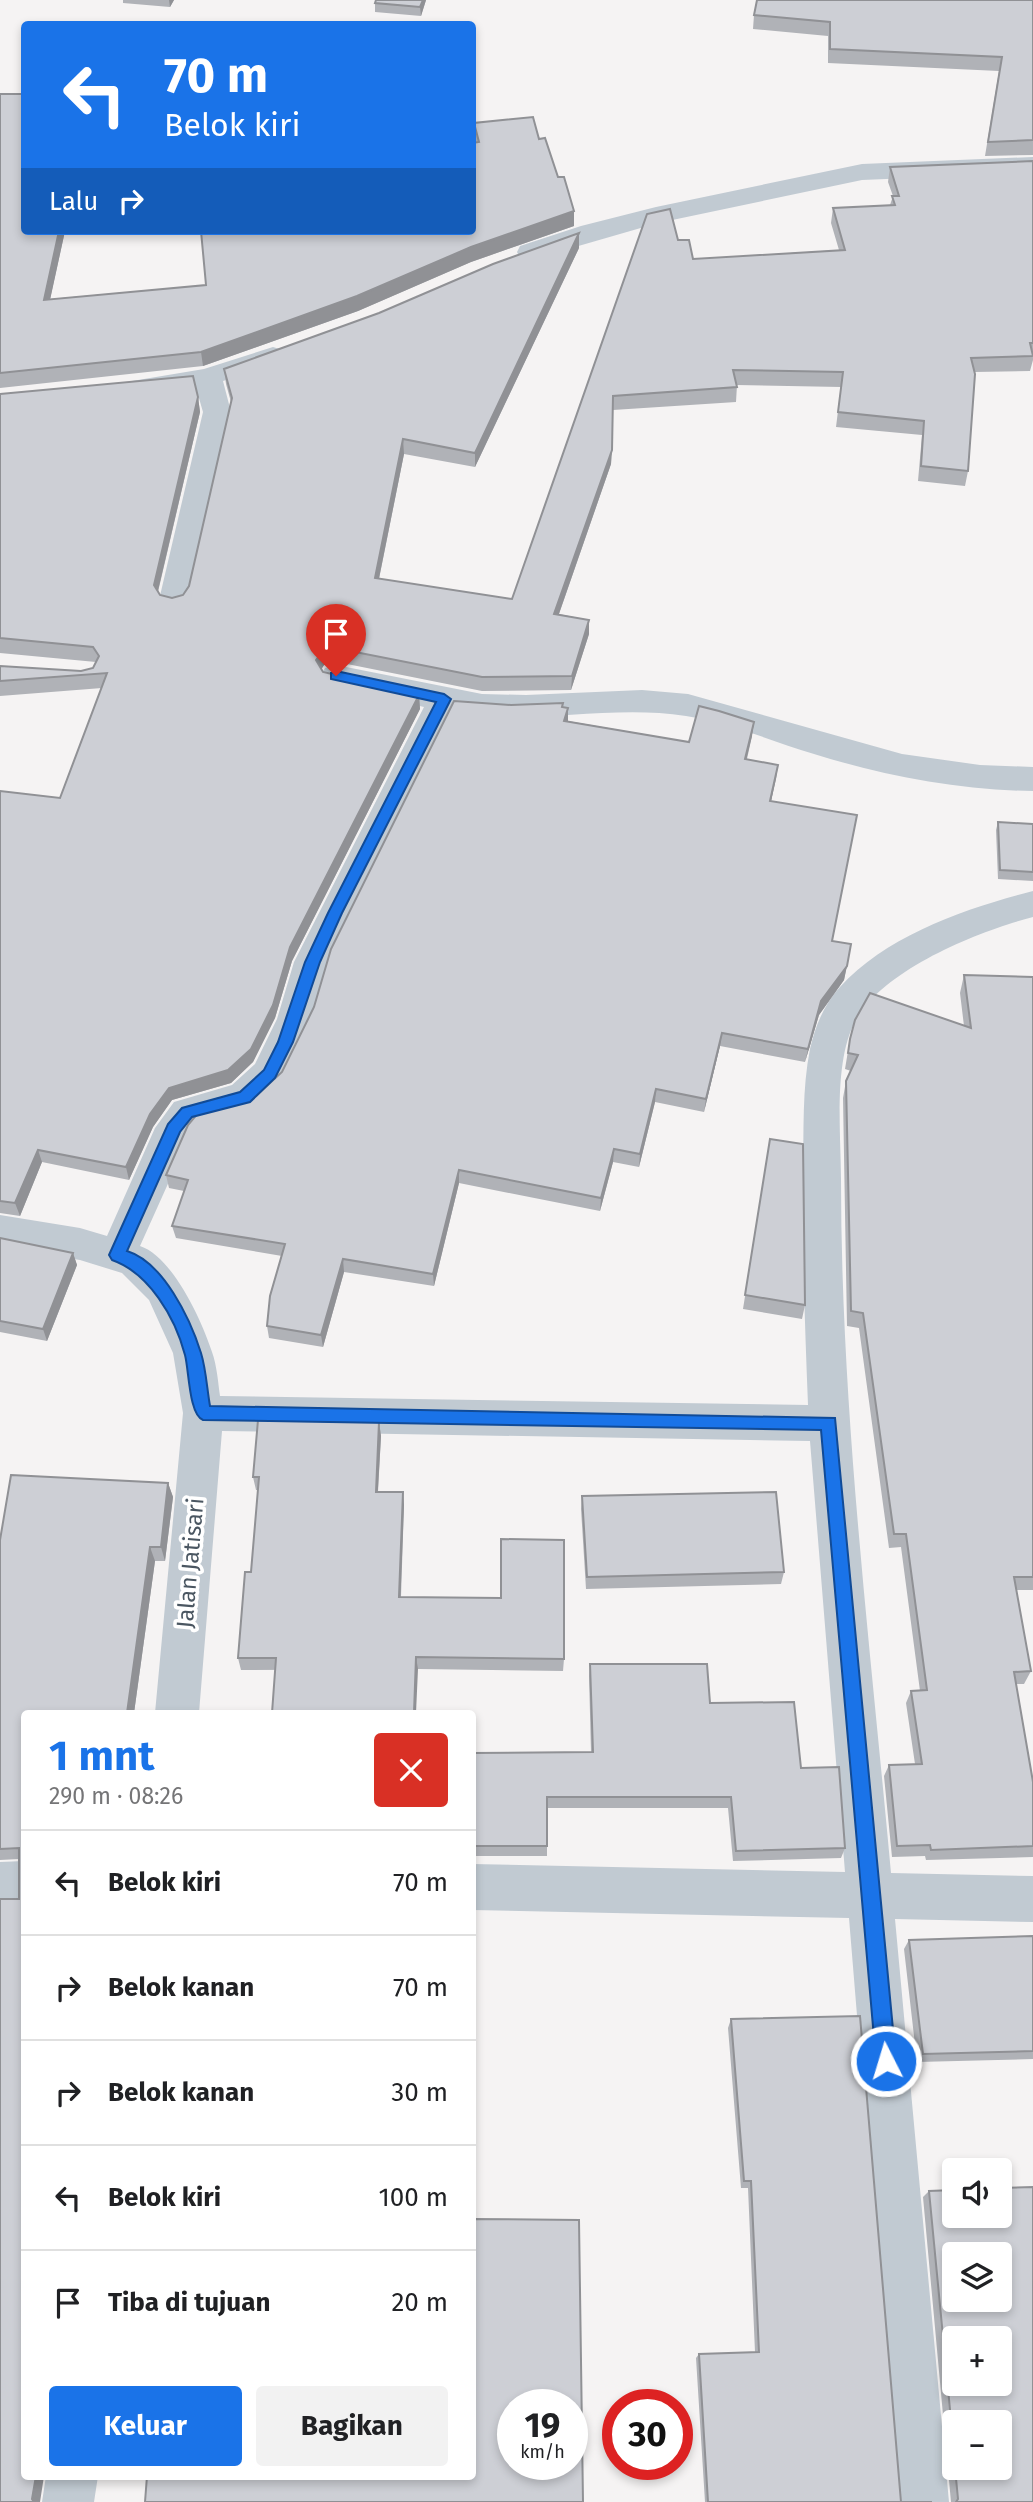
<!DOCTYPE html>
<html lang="id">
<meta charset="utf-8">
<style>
body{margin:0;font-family:"Fira Sans",sans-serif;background:#f2f2f2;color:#202124;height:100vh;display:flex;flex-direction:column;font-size:26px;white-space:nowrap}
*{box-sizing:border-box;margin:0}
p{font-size:23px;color:#757577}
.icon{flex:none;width:38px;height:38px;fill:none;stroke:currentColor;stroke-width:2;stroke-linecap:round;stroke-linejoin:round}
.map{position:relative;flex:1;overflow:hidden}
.drawer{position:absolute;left:21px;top:1710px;width:455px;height:770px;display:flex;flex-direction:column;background:#fff;border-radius:7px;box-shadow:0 4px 10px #0003}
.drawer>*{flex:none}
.hud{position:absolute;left:21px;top:21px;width:455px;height:214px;border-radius:7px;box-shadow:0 4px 10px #0003;background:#1a73e8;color:#fff;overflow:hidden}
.controls{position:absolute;left:942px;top:2158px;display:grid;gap:14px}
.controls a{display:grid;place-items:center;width:70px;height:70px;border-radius:7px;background:#fff;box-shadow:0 4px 10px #0003;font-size:35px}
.speed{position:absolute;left:497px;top:2389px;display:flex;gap:14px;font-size:35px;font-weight:700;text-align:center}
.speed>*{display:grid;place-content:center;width:91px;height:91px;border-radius:50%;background:#fff;box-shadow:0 4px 10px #0003;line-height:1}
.speed small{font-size:18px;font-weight:400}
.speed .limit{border:10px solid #d22;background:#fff;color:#111}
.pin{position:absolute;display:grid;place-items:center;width:60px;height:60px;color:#fff;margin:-72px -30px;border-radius:50% 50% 50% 0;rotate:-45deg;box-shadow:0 0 7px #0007}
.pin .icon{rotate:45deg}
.me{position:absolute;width:77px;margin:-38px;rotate:355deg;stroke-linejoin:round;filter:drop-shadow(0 0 5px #0008)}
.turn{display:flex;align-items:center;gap:24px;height:147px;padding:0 28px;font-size:32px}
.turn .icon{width:91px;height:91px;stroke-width:2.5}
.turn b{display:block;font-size:49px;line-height:60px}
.then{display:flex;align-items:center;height:66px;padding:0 28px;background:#0003;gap:14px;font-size:26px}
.round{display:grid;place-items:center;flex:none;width:74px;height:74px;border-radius:7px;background:#f2f2f2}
.headline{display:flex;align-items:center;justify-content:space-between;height:119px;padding:0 28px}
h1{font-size:42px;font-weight:700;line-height:52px;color:#1a73e8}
.button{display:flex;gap:14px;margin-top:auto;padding:14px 28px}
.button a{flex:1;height:80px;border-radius:7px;background:#1a73e8;color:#fff;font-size:28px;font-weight:700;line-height:80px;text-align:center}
.button a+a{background:#f2f2f2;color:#202124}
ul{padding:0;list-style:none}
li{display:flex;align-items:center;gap:21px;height:105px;padding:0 28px;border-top:2px solid #e0e0e0}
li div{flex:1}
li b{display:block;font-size:26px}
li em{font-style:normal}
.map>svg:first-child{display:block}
</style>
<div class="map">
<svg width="1033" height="2502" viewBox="0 0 1033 2502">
<rect width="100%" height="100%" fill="#f5f3f3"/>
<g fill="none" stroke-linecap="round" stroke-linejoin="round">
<path fill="#c1cad2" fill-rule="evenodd" d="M1033 157V173L862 180 658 223 530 260 520 258 517 252 520 246 581 226 656 207 862 164Z
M273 347 283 350 287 356 283 362 223 381 231 412 189 600 185 607 174 610 163 607 159 600 203 412 196 388 142 396 132 393 128 387 132 381 204 369Z
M336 665 482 694 526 695 642 690 688 694 902 754 980 765 1033 767V791C958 790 885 776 814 754 771 741 730 723 686 716 609 704 531 726 453 713L330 962 313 1019 282 1084 257 1107 199 1124 189 1137 140 1246C173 1257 202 1321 212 1352 217 1366 218 1382 220 1396L808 1405C805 1327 802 1249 803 1171 804 1130 802 1089 810 1049 815 1027 824 1004 840 987 887 935 967 908 1033 891V917C979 931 884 969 856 1020 833 1060 841 1134 841 1179 841 1411 870 1642 891 1873L1033 1876V1922L895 1919 949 2502H897L849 1918 472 1910V1864L845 1872 810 1441 222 1431 199 1713H155L183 1413 173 1353 149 1300 122 1273 80 1260 0 1247V1215L80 1228 107 1236 155 1128 174 1102 232 1085 255 1064 277 1019 294 962 424 707 325 684 320 676 325 668Z
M24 1861V1907L0 1908V1862Z
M46 2476H98L94 2502H42Z"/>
</g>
<path fill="#b0b2b7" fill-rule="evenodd" d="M123 0H174L170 7 123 3Z
M369 0H426L421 16 375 12V3L376 0Z
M1033 0V155L985 156 999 71 828 63V36L753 29 754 15Z
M0 94 24 231H65L50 299 206 285 472 231 475 143 474 138V123L539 139 574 211V226L471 262 358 311 203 366 0 388Z
M1033 161V360L1030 371 974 372 968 471 965 486 918 481 922 435 836 427 841 387 737 385 736 402 613 410 611 464 559 614 589 620V634L571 690 482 691 337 662 324 665 321 669 323 672 419 695 420 709 292 961 275 1018 253 1062 231 1083 172 1100 153 1127 129 1180 42 1162 20 1216 0 1213V791L60 798 102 688 0 696V666L81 671 93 668 96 662 0 653V394L198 397 200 412 158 592 160 595 172 598 183 595 189 586 231 402 226 384 224 369 579 248 475 467 404 454 379 579 512 599 678 240 693 259 839 250 831 223 833 208 890 205 893 196 888 182 890 167Z
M563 703V707L568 708V721L689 742 752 736 747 759 778 765 771 801 832 941 851 944 844 980 819 1015 805 1062 720 1046 704 1112 655 1102 639 1167 613 1162 600 1211 459 1183 434 1286 344 1272 323 1347 269 1338 267 1326 282 1256 176 1238 172 1226 184 1191 169 1188 166 1175 282 1072 511 705Z
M998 822 1033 824V881L998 879 996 830Z
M964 975 1033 977V1590H1016L1031 1671 1024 1684H1016L1033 1782V1857L926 1860 925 1856 892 1857 884 1776 889 1765 915 1764 906 1703 911 1691H920L901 1547 889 1548 859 1328 847 1326 843 1098 846 1081 851 1071 845 1069 850 1039 964 1026 960 993Z
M770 1139 805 1305 802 1319 743 1309Z
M0 1238 73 1253 77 1265 47 1341 0 1332Z
M379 1422 381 1436 378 1492H403L404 1505 401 1597 564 1659 563 1671 418 1669 241 1670 238 1658 251 1572 258 1490H256L253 1477Z
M168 1483 173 1497 165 1561H155L134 1713H24V2476L40 2502H0L19 1899V1859L0 1860V1540Z
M582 1496 784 1572 781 1584 586 1589 581 1509Z
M590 1664 710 1703 801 1768 845 1848 841 1858 733 1861 728 1808H547V1856H472V1753L591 1752 589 1676Z
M1033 1936V2059L917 2062 904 1949 909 1940Z
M731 2019 901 2502H931H705L696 2358 699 2354 755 2352 748 2188H741L728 2028Z
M929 2191 1033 2502H951L923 2197ZM954 2422 999 2468H954Z"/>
<path fill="#909195" d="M169 0H174L170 7Z
M423 0H426L421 16 420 7Z
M574 211V226L471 262 358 311 203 366 201 352 471 247Z
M59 231H65L47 314 44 300Z
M579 233V248L475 467V453Z
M198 397 200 412 156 599 154 585Z
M403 439 404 454 376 593 375 578Z
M612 450 611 464 554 628V614Z
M589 620V634L571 690 572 676Z
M335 648 337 662 324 665 318 675 316 660 323 651Z
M419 695 420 709 292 961 275 1018 253 1062 231 1083 172 1100 153 1127 129 1180 126 1167 150 1114 169 1088 290 947Z
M568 708V723L564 721Z
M754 722 752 736 743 773 745 759Z
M778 765 776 779 768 815 770 801Z
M847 966 844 980 819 1015 805 1062 808 1049 821 1001Z
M722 1033 720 1046 704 1112 706 1099Z
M656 1089 655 1102 639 1167 640 1154Z
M614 1149 613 1162 600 1211 601 1198Z
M38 1150 42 1162 20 1216 15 1203Z
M459 1170V1183L434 1286 433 1274Z
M73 1253 77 1265 47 1341 43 1329Z
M343 1259 344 1272 323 1347 321 1335Z
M379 1422 381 1436 377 1505 376 1492Z
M168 1483 173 1497 165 1561 161 1547Z
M403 1492 404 1505 400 1610 399 1597Z
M150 1547 155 1561 134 1713H127Z
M416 1657 418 1669 416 1713H414Z
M36 2476H44L40 2502H34L32 2499Z"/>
<path fill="#cdcfd5" stroke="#909195" stroke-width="2" fill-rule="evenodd" d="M376 0H423L420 7 375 3Z
M757 0H1033V140L988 142 1002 57 830 49V22L754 15Z
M0 94H24V231H59L44 300 206 285 201 231H472V143L479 142 474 123 533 117 539 139 545 138 558 177H564L574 211 471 247 357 296 201 352 0 373Z
M1033 161V343H1030L1033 356 971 358 975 374 968 471 921 466 924 421 838 412 843 372 733 370 737 387 613 396 612 450 554 614 589 620 572 676 482 677 335 648 323 651 316 660 323 672 419 695 290 947 273 1005 251 1049 228 1070 169 1088 150 1114 126 1167 38 1150 15 1203 0 1201V791L60 798 107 673 0 681V666L81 671 93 668 99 656 93 647 0 638V394L193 376 198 397 154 585 160 595 172 598 183 595 189 586 232 398 224 369 379 313 493 264 579 233 475 453 403 439 375 578 512 599 647 214 670 209 678 240H689L693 259 845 250 833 208 895 205 892 196H899L890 167Z
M454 701 511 705 563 703 562 707 568 708 564 721 689 742 699 706 719 711 754 722 745 759 778 765 770 801 857 815 832 941 851 944 847 966 821 1001 808 1049 722 1033 706 1099 656 1089 640 1154 614 1149 601 1198 459 1170 433 1274 343 1259 321 1335 267 1326 270 1296 285 1244 172 1226 188 1180 166 1175 188 1125 198 1113 256 1096 282 1072 314 1007 331 949Z
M998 822 1033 824V872L1000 870Z
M964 975 1033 977V1577H1014L1031 1671 1014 1672 1033 1782V1846L931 1850 930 1845 897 1846 889 1765 922 1764 911 1691 927 1690 906 1534H894L863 1313 851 1311 846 1081 858 1055 848 1053 850 1039 855 1020 870 993 971 1028Z
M770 1139 803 1144 805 1305 745 1295Z
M0 1238 73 1253 43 1329 0 1321Z
M258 1420 379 1422 376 1492H403L399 1597 501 1598V1539L564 1540V1659L416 1657 414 1713H272L276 1658H238L245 1572H251L259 1477H253Z
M11 1475 168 1483 161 1547H150L127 1713H24V2476H36L32 2499 34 2502H0V1899H19V1848L0 1849V1540Z
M776 1492 784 1572 587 1577 582 1496Z
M590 1664H707L710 1703 794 1702 801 1768 839 1767 845 1848 736 1851 731 1797H547V1846H472V1753L593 1752Z
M1033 1936V2051L923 2054 909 1940Z
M860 2016 901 2502H932H708L699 2354 759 2352 751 2181H744L731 2019Z
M1033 2187V2502H956L958 2499 955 2468H999V2422H954V2451L929 2191 954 2190V2216H999V2188ZM954 2254H999V2300H954ZM954 2338H999V2384H954Z
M472 2219 579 2220 583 2502H145L147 2476H472ZM513 2404H572V2464H513Z"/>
<path fill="#1a73e8" stroke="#114b97" stroke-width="2" d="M336 671 444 694 451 699 342 913 320 962 293 1042 275 1078 250 1102 192 1117 180 1132 127 1251C163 1262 190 1318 201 1353 206 1369 207 1389 210 1406L835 1418 896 2061 893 2068 886 2071 879 2068 876 2061 821 1430 203 1420C189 1415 189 1370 185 1355 175 1317 149 1273 112 1260L109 1255 168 1124 182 1108 240 1092 264 1070 278 1042 305 962 328 913 436 702 331 679V673Z"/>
<g text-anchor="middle" stroke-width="7" stroke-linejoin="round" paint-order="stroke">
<g font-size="23" fill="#4a5661" stroke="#fff">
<text transform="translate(190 1563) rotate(-85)" y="8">Jalan Jatisari</text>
</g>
</g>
</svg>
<div class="controls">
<a><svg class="icon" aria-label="sound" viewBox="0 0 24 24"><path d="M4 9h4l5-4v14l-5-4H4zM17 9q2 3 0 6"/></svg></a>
<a><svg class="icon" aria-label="layers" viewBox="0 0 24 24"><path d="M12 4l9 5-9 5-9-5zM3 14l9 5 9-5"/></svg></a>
<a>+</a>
<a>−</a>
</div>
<div class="speed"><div>19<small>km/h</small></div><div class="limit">30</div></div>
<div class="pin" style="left:336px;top:676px;background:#d93025"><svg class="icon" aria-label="arrive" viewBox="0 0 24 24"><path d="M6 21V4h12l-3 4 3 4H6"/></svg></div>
<svg class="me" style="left:886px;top:2061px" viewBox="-20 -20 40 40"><circle r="17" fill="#1a73e8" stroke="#fff" stroke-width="3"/><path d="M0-11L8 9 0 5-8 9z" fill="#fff"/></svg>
<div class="hud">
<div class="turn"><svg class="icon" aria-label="left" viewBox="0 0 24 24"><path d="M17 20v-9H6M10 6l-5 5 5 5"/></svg><div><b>70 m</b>Belok kiri</div></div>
<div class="then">Lalu<svg class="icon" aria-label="right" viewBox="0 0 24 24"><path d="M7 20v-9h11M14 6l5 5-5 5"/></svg></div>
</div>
<section class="drawer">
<div class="headline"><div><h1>1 mnt</h1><p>290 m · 08:26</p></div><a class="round" style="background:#d93025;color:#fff"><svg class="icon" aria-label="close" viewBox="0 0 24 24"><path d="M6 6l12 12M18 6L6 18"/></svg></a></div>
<ul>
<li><svg class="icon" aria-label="left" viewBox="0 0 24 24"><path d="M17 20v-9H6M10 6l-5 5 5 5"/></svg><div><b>Belok kiri</b></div><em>70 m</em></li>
<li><svg class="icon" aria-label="right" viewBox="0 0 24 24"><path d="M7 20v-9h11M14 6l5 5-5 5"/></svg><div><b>Belok kanan</b></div><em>70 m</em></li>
<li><svg class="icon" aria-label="right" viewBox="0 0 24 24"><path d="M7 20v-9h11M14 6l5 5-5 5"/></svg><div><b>Belok kanan</b></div><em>30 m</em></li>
<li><svg class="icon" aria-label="left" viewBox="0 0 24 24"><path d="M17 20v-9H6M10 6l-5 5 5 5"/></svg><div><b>Belok kiri</b></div><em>100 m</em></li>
<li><svg class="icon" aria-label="arrive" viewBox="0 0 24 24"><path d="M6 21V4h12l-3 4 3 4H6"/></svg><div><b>Tiba di tujuan</b></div><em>20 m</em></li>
</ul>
<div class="button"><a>Keluar</a><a>Bagikan</a></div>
</section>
</div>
